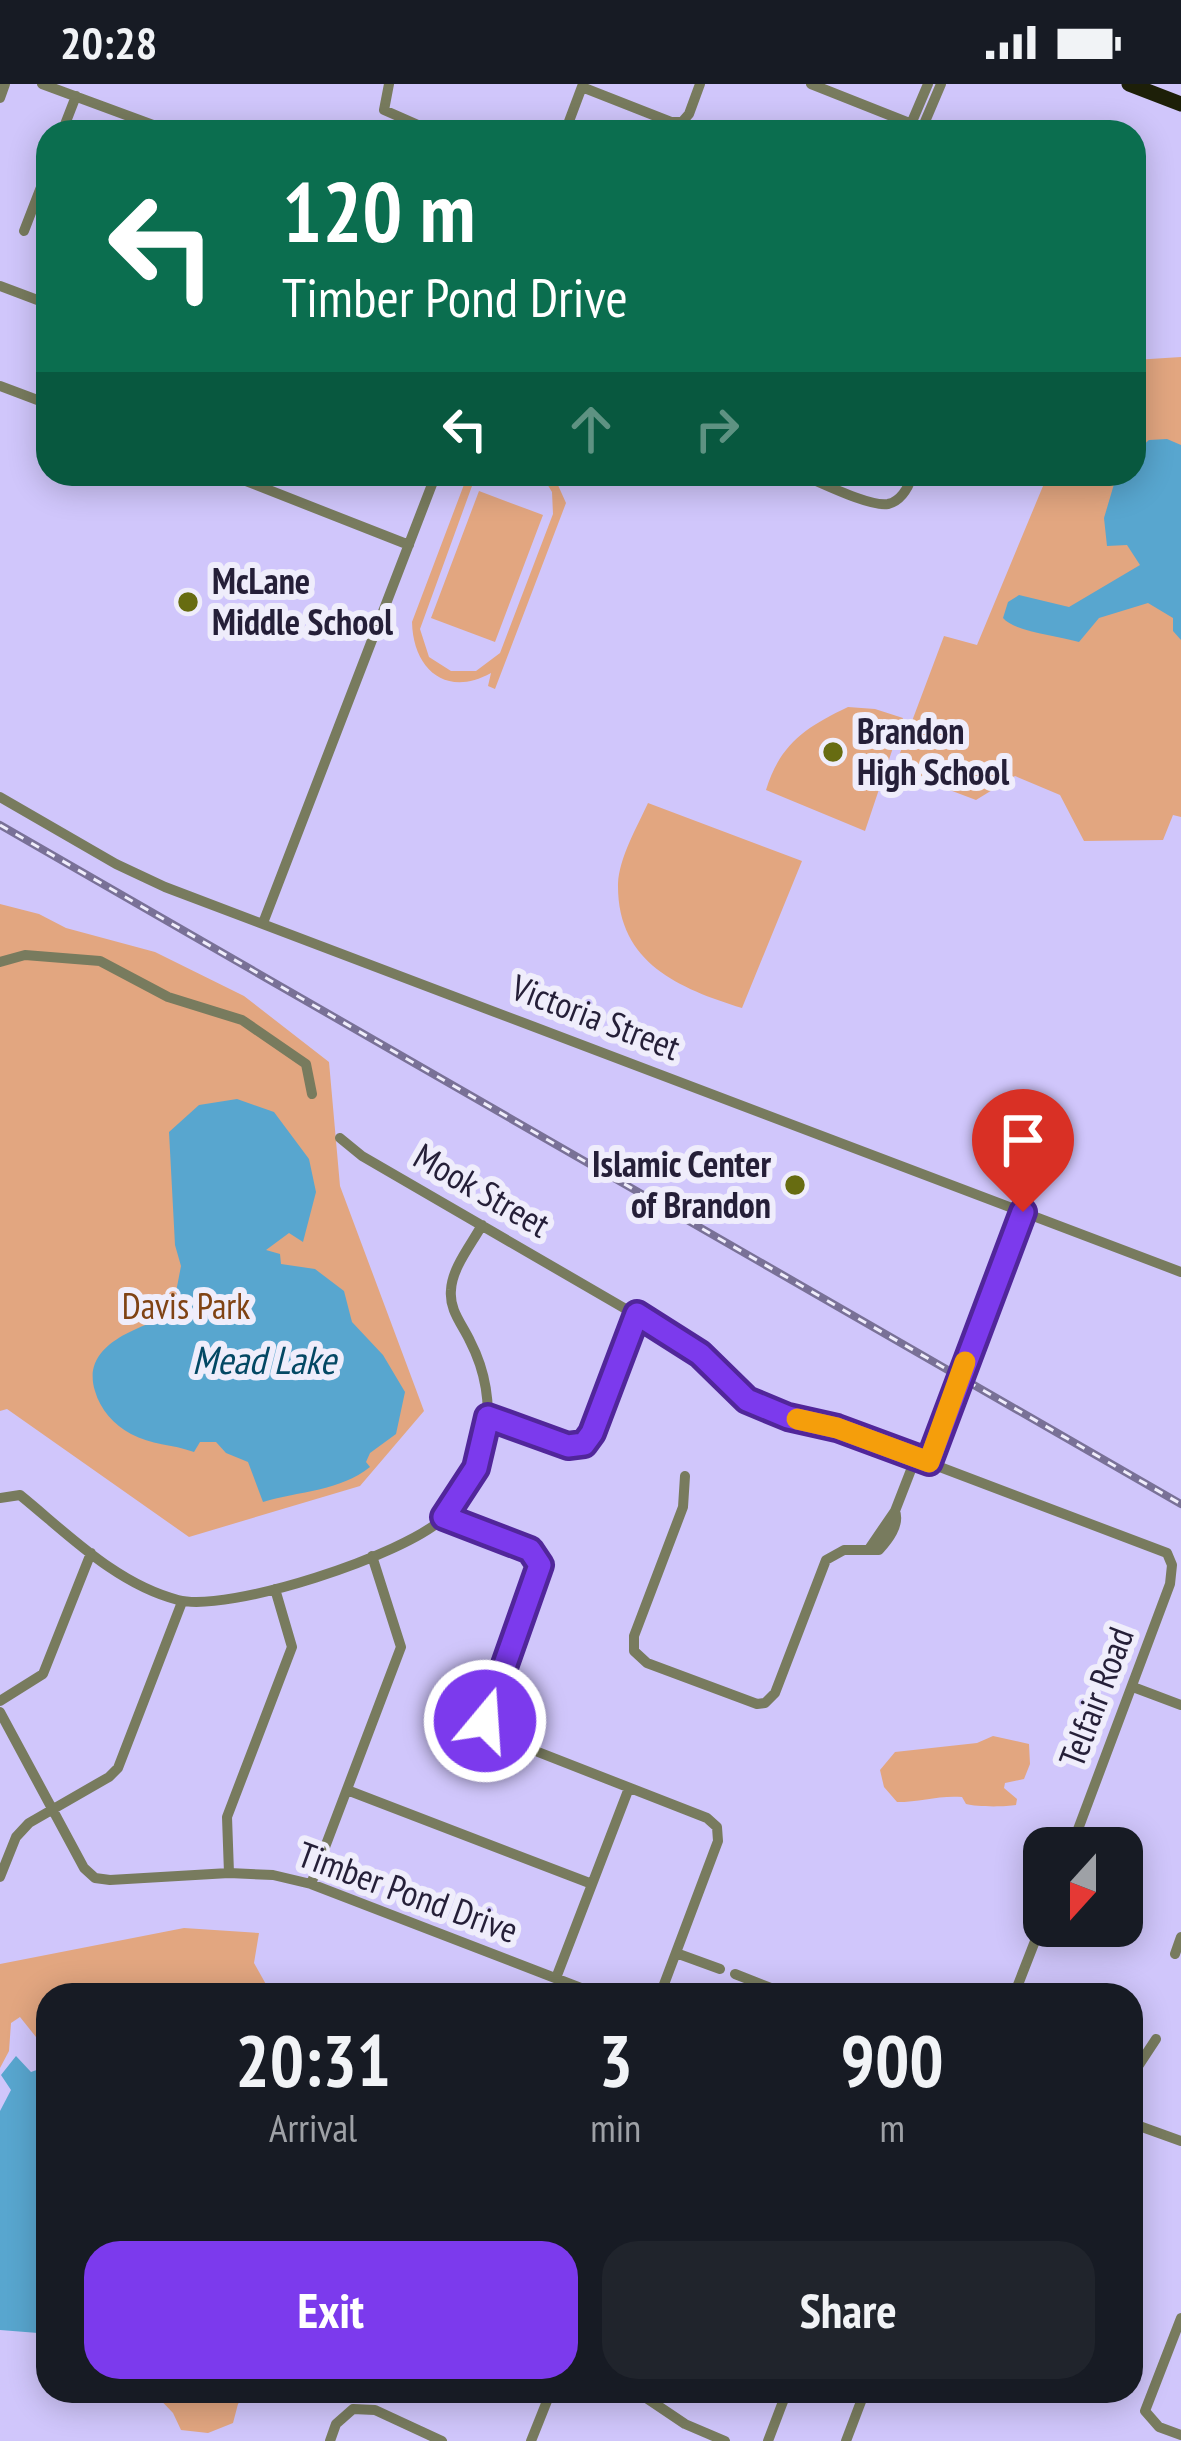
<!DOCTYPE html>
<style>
body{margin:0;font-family:"PT Sans Narrow",sans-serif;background:#20242c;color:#f1f3f6;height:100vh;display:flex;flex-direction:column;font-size:45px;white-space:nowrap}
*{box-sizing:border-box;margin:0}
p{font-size:39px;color:#9ea1a6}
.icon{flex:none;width:66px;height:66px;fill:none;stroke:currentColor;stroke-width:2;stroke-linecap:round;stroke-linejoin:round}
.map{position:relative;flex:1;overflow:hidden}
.panel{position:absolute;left:36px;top:1899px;width:1107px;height:420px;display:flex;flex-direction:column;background:#171b24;border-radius:36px;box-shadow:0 6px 30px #0003}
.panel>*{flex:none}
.hud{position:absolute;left:36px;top:36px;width:1110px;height:366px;border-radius:36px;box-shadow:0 6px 30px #0003;background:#0b6e4f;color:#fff;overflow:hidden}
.needle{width:78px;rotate:201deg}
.buttons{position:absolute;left:1023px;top:1743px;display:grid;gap:24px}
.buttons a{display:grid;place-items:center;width:120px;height:120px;border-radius:24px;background:#171b24;box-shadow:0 6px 30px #0003;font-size:60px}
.pin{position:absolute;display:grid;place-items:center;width:102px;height:102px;color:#fff;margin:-123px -51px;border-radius:50% 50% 50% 0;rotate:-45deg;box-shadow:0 0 12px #0007}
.pin .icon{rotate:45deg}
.me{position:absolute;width:132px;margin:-66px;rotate:18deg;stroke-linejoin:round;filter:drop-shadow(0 0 9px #0008)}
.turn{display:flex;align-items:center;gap:42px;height:252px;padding:0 48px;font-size:54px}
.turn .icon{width:156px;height:156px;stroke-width:2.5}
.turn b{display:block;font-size:84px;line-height:102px}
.lanes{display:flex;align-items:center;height:114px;padding:0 48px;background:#0003;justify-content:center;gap:60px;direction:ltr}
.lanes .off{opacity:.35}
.eta{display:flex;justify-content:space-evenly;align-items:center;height:204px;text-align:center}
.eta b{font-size:72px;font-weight:800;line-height:84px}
.cta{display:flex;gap:24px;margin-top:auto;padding:24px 48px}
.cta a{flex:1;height:138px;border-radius:36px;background:#7c3aed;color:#fff;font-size:48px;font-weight:800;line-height:138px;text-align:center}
.cta a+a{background:#20242c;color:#f1f3f6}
.status{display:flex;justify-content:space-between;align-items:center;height:84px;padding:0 60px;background:#171b24;direction:ltr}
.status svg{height:33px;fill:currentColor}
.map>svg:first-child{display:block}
</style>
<div class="status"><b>20:28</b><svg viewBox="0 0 49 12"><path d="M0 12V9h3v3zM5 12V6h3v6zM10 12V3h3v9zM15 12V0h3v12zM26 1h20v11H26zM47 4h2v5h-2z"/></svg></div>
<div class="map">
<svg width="1181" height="2357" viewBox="0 0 1181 2357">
<rect width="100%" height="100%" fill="#d0c6fb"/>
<path fill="#e2a680" d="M1181 273V733L1173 731 1163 756 1084 757 1060 711 1015 692 976 716 894 685 944 552 977 561 1048 390H1134V276Z
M468 390H481L472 402 420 545 429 573 451 587H476L500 569 553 430 552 408 541 390H553L566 419 495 605 488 602 491 589C446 614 413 585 412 538Z
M479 407 543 431 495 558 431 534Z
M848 623 875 625 903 634 865 747 766 706C780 660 806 643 848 623Z
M648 719 802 777 742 924C679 904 617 879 618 800 619 774 637 743 648 719Z
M0 820 39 830 66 844 155 868 244 912 329 978 340 1102 424 1327 360 1402 189 1453 7 1325 0 1327Z
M993 1652 1029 1660 1030 1680 1024 1695 1005 1699 1004 1704 1017 1715 1016 1721C1005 1723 976 1723 966 1720L962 1713C940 1711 920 1718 897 1718L884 1703 880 1686 895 1668 977 1659Z
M184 1844 259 1849 254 1879 272 1911H48V1968L20 1933 11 1939 9 1967 0 1984V1880Z
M152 2307H247L238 2320 233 2339 208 2349 181 2346 173 2329Z"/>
<path fill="#58a6cf" d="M1167 355 1181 361V556L1173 547V534L1148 519 1099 534 1079 558C1056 551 1015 548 1003 534L1008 518 1019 511 1069 523 1140 481 1127 461 1107 462 1104 434 1117 390H1134V369L1149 356Z
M237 1015 274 1028 309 1075 316 1108 303 1158 289 1149 266 1166 280 1170 281 1180 315 1185 344 1207 352 1238 383 1271 405 1308 396 1350 370 1369 366 1378 370 1383C340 1407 300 1407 263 1418L248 1378 226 1369 216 1358H200L194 1368C172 1360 151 1361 131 1350 114 1341 100 1325 95 1307 79 1256 149 1241 183 1227L176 1208 181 1182 175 1161 169 1048 199 1021Z
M16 1972 31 1988 48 1982V2245L38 2249 0 2246V2027L11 2006 1 1991Z"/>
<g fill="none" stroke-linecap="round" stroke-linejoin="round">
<path stroke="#787b5e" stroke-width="10" d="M42 0 172 48
M389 0 384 26 434 48
M811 0 932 48
M582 3 671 38H682L689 30 700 0
M0 14 5 0
M911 40 928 0
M921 47 941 0
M62 48 76 12
M565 48 583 0
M24 147 48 85
M0 202 48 220
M0 302 48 320
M228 390 409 461
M800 390C820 398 869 423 888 420 902 417 909 402 913 390
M0 713 116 780 165 803 1181 1188
M263 839 436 390
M0 878 25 871 100 877 168 913 242 936 306 980 312 1010
M340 1054 362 1072 686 1260 711 1280 728 1301 765 1325 837 1344 1167 1469 1172 1481 1170 1500 1071 1764
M488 1333 568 1362 583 1360 592 1349 637 1230
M929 1379 1023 1128
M685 1392 683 1423 634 1552V1567L647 1579 757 1620 765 1619 775 1609 826 1476 844 1466H879C888 1456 900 1441 895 1427
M0 1414 20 1411C68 1450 116 1500 178 1516 229 1529 405 1471 443 1434 464 1413 478 1382 485 1354 492 1321 485 1286 470 1257 462 1240 449 1226 451 1206 452 1184 471 1161 482 1141
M444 1433 530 1466 540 1481 486 1629 485 1637 492 1650 707 1734 717 1743 718 1757 660 1911
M869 1465 895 1427 916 1373
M1133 1603 1181 1621
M0 1617 43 1590 91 1469
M0 1628 84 1784 95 1794 110 1796 229 1789 273 1791 311 1800 599 1911
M347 1706 592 1800
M229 1789 227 1733 292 1563 275 1505
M0 1793 16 1753 29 1739 109 1693 118 1684 182 1518
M311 1800 401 1563 372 1472
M676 1869 720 1885
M1175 1870 1181 1853
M735 1890 789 1911
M556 1894 629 1704
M1014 1911 1044 1834
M1131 1993 1156 1955
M1131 2039 1181 2057
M1181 2234 1145 2327 1159 2343 1181 2351
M636 2307 685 2340 725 2357
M330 2357 336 2340 353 2325 375 2326 442 2357
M531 2357 551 2307
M768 2357 787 2307
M846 2357 865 2307"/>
<path stroke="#1d1f08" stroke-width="15" d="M1129 0 1181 20"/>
<defs>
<path id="rail" d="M0 741 1181 1420"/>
</defs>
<use href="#rail" stroke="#797197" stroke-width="8"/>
<use href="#rail" stroke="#efedfb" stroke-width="3" stroke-dasharray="9" stroke-linecap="butt"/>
</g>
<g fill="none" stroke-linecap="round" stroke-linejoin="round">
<defs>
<path id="route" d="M485 1637 540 1481 530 1466 444 1433 476 1384 488 1333 568 1362 584 1360 592 1349 637 1230 700 1270 747 1316 788 1333 837 1344 929 1378 1023 1128"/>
</defs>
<use href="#route" stroke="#51269a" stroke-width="30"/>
<use href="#route" stroke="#7c3aed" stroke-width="21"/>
<path stroke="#f59e0b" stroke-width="21" d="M797 1335 837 1344 929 1378 965 1278"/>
</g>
<g fill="#676c11" stroke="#efedfb" stroke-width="4.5">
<circle cx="188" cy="518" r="12"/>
<circle cx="833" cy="668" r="12"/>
<circle cx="795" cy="1101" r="12"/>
</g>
<g text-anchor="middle" stroke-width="12" stroke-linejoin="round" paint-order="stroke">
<g font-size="36" font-weight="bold" fill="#251f38" stroke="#efedfb" text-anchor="start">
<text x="212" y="510">McLane<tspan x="212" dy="41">Middle School</tspan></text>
<text x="857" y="660">Brandon<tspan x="857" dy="41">High School</tspan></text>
<text x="771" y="1093" text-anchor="end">Islamic Center<tspan x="771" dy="41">of Brandon</tspan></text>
</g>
<g font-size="36" fill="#251f38" stroke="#efedfb">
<text transform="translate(596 933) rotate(21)" y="13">Victoria Street</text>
<text transform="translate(482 1106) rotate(30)" y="13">Mook Street</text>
<text transform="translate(1096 1613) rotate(-69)" y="13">Telfair Road</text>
<text transform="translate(408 1808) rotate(20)" y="13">Timber Pond Drive</text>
</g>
<g font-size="36" fill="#804314" stroke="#efedfb">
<text x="186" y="1235">Davis Park</text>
</g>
<g font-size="39" font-style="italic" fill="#044864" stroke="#efedfb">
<text x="264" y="1290">Mead Lake</text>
</g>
</g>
</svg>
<div class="buttons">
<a><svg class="needle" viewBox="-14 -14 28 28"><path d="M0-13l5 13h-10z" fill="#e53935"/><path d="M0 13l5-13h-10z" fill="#9ea1a6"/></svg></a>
</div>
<div class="pin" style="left:1023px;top:1128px;background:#d93025"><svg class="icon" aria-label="arrive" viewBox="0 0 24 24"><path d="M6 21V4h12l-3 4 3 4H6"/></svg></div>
<svg class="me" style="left:485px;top:1637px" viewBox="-20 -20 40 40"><circle r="17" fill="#7c3aed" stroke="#fff" stroke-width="3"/><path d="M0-11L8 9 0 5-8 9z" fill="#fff"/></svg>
<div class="hud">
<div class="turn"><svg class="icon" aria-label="left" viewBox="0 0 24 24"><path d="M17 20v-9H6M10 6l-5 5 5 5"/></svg><div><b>120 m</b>Timber Pond Drive</div></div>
<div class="lanes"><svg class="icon" aria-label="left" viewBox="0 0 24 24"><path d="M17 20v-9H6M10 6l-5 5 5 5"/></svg><svg class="icon off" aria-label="ahead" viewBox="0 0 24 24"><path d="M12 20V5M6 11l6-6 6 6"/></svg><svg class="icon off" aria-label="right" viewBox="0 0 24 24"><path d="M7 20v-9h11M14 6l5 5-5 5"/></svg></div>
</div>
<section class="panel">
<div class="eta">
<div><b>20:31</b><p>Arrival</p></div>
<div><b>3</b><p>min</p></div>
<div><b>900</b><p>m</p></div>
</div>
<div class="cta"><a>Exit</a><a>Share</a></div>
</section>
</div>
